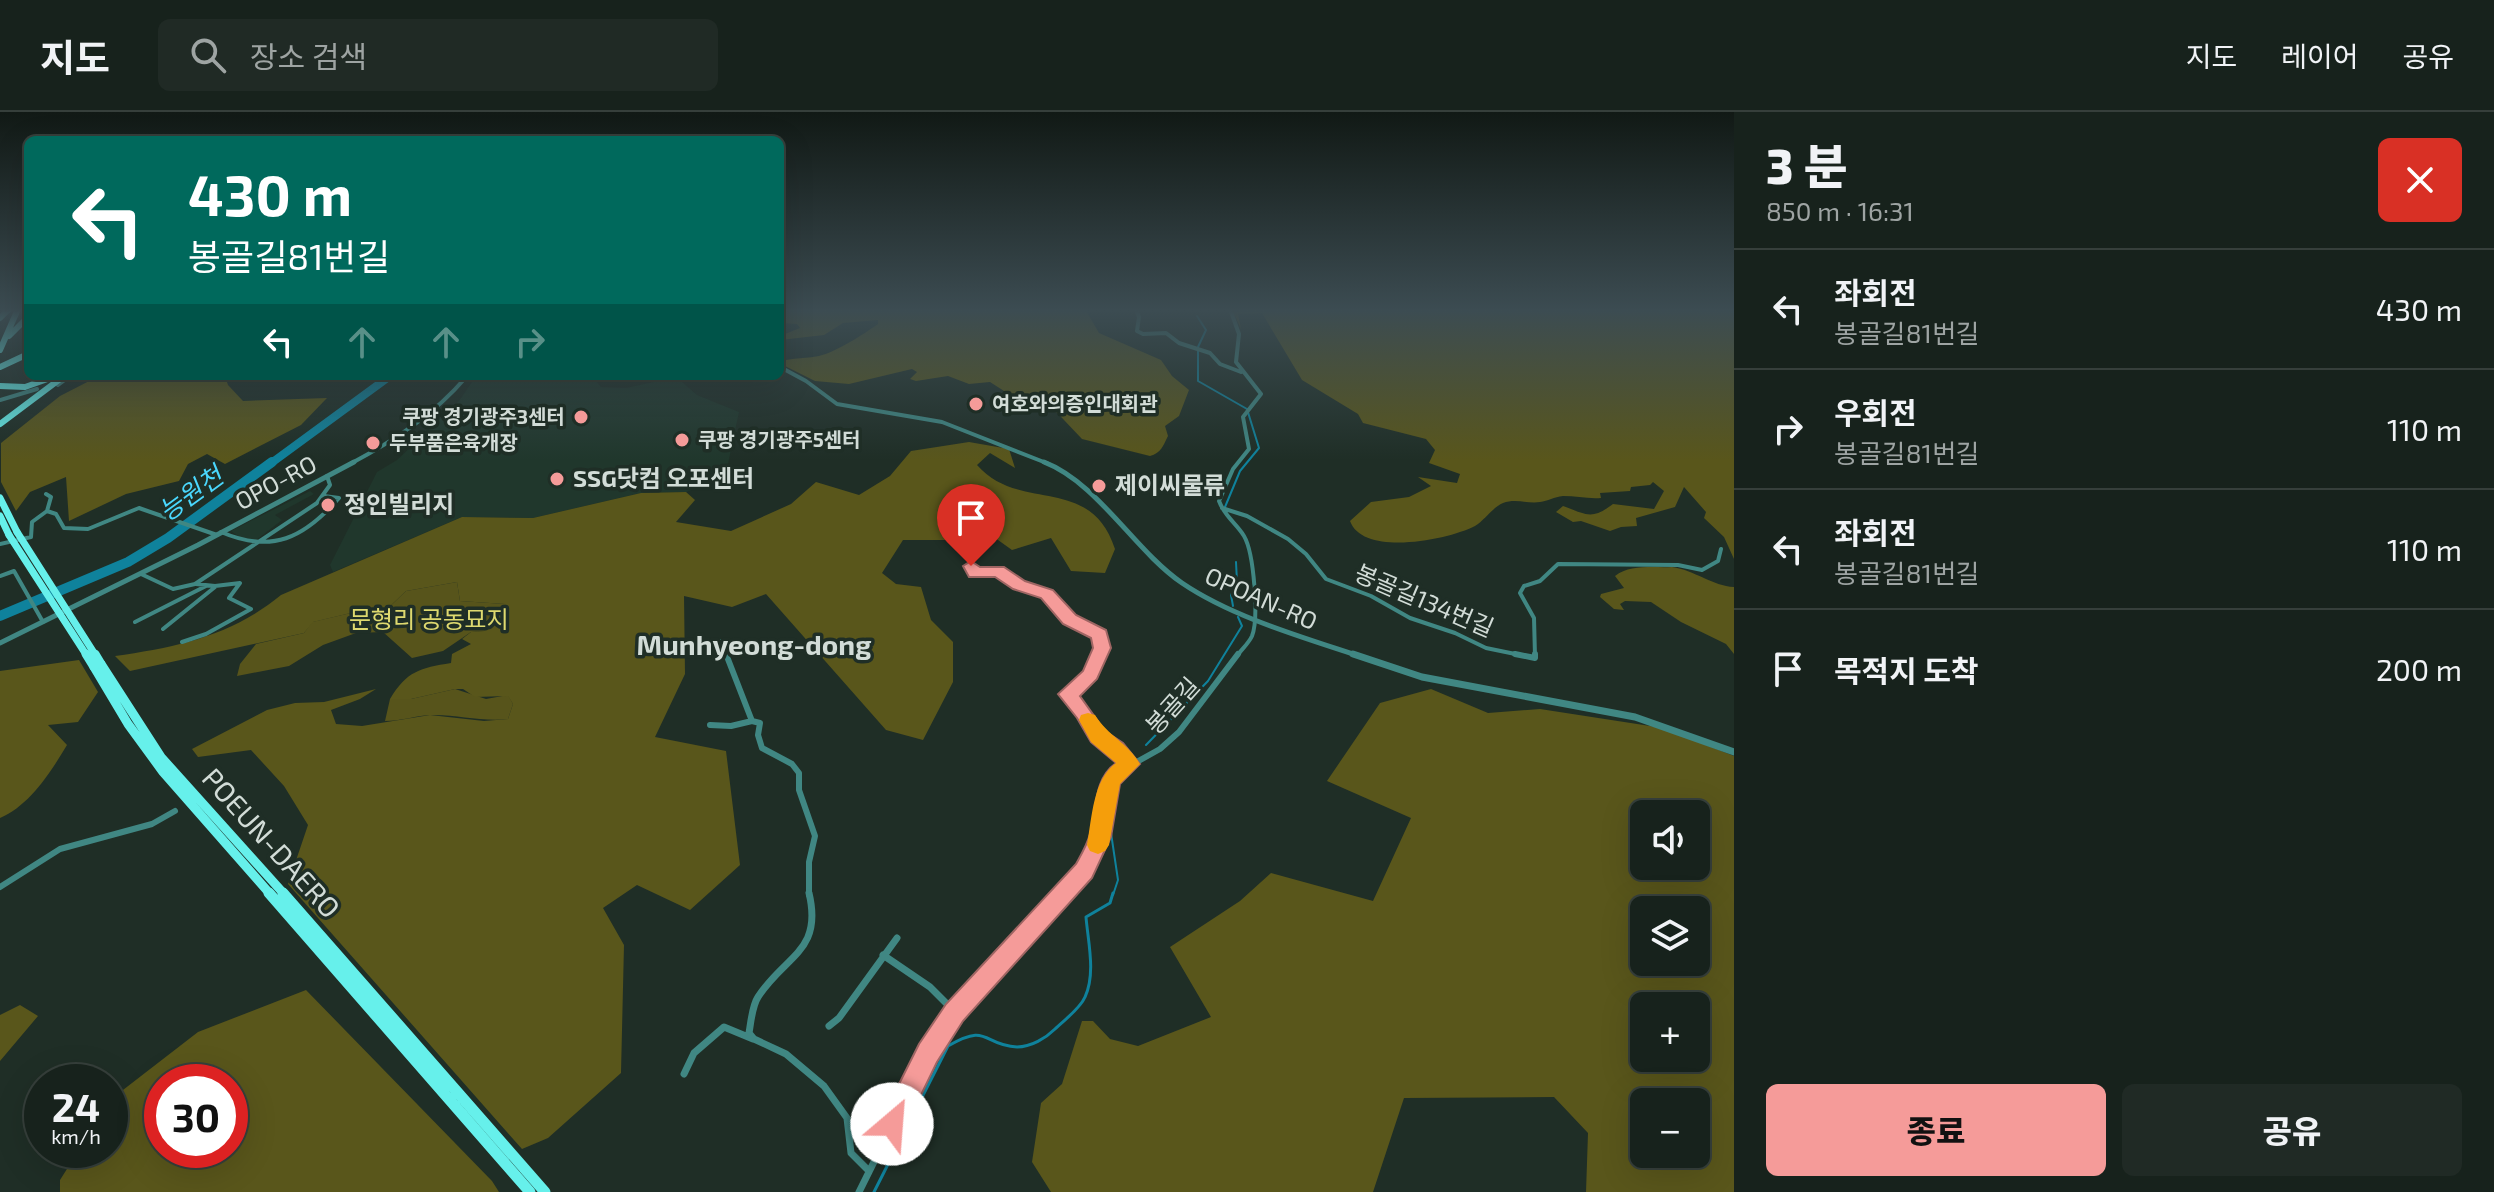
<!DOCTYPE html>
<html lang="ko">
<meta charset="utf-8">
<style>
body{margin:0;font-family:"Exo 2","Noto Sans KR",sans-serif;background:#202a25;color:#f1f3f6;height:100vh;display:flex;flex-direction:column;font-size:30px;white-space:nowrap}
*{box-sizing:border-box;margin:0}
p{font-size:26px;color:#9ea4a3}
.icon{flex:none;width:44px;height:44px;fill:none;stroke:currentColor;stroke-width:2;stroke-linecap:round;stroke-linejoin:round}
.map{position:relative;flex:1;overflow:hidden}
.sheet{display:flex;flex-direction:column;background:#17221c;width:760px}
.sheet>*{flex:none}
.top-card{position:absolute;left:24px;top:24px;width:760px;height:244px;border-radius:12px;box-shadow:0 8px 32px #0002,0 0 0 2px #363f3b;background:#00695c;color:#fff;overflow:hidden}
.tools{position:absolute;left:1630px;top:688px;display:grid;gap:16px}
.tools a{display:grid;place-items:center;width:80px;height:80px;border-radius:12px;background:#17221c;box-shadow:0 8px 32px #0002,0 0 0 2px #363f3b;font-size:40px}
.speed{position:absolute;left:24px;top:952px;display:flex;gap:16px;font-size:40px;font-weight:700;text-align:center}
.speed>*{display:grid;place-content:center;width:104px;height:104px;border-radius:50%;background:#17221c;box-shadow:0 8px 32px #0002,0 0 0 2px #363f3b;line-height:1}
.speed small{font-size:20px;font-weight:400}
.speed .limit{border:12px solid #d22;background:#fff;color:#111}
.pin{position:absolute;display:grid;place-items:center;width:68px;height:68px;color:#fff;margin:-82px -34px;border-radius:50% 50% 50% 0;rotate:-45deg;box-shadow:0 0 8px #0007}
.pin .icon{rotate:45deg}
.me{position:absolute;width:88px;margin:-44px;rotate:27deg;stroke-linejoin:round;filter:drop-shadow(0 0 6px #0008)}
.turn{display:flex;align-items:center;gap:28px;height:168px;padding:0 32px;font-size:36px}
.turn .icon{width:104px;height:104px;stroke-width:2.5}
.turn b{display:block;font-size:56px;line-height:68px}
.lanes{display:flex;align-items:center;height:76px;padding:0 32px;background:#0003;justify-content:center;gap:40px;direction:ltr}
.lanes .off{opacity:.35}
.round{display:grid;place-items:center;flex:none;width:84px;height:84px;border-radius:12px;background:#202a25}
.headline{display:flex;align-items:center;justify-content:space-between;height:136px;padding:0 32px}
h1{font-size:48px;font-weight:800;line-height:60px}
.action{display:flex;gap:16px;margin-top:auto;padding:16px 32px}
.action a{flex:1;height:92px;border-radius:12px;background:#f59b99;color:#111;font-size:32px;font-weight:800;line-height:92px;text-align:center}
.action a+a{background:#202a25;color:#f1f3f6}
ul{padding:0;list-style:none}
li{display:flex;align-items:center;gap:24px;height:120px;padding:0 32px;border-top:2px solid #363f3b}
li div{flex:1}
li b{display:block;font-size:30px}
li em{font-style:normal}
header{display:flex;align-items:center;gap:48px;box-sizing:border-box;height:112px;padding:0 40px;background:#17221c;border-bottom:2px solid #363f3b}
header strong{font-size:38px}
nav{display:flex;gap:44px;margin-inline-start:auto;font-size:28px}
.search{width:560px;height:72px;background:#202a25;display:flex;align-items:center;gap:20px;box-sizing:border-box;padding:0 28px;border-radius:12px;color:#9ea4a3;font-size:30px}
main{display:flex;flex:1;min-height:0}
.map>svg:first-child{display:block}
</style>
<header>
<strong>지도</strong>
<div class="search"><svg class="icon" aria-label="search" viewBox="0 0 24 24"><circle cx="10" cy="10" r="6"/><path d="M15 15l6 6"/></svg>장소 검색</div>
<nav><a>지도</a><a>레이어</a><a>공유</a></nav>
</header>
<main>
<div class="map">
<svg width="1734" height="1080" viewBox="0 0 1734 1080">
<rect width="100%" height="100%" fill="#1f2e26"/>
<path fill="#20372c" d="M476 264H592L601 275 626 276 658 269 682 270 697 283 739 300 728 352 703 374 686 380 641 381 533 406 462 405 333 460 330 453 377 360 397 348 459 289Z
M310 379 314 382 275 403 282 408 255 429 242 427 231 419Z"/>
<path fill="#57541b" d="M457 470 460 489 505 492 506 501 484 519 471 520 443 539 412 546 383 520 356 521 323 533 289 554 237 564 240 552 256 532 304 521 312 510 355 500 385 499 406 479Z
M455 577 486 587 508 583 513 592 508 607C481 610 456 602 430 603 415 604 401 609 385 609L390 587H411Z"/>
<path fill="#59561b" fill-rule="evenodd" d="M780 197H1085L1099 221 1161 248 1172 264 1189 278 1179 304 1165 314 1168 324C1163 334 1161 341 1150 344L1082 327 1046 289 1015 286 990 270 969 272 948 264 916 269 910 267 917 260 912 257 849 272 815 269 785 254 786 248C797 246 809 246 819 244 836 240 864 222 878 212V208L843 211 824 223 780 228V224L800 216 797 212 780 211Z
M1232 197H1734V447L1724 425 1704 406 1706 400 1684 375 1675 395 1636 406 1637 414 1621 415 1610 419 1581 409 1573 410 1556 400 1563 394C1587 403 1592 408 1613 392L1654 397 1664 379 1653 370 1650 373 1631 375 1630 379 1600 381 1601 386C1588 387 1576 384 1563 384 1554 385 1548 389 1540 390 1527 392 1516 386 1503 391 1493 395 1485 408 1475 414 1448 428 1363 445 1350 409L1371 390 1409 385 1431 374 1418 365 1457 371 1460 362 1429 351 1435 338 1426 327 1363 311 1358 302 1302 268 1262 201 1238 202 1241 217Z
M99 264H225L228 273 243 289 327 286 301 313 225 352 207 342 188 352 179 369 126 382 69 409 66 365 30 380 16 399 1 370V331L60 284Z
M969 330 1009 337 1015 356 990 341 977 353C1020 402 1090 361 1115 437L1105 461 1071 459 1051 426 1012 438 984 418 961 428H903L882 461 896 472 921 475 931 508 953 530V570L923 628 886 618 766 482 732 495 684 484 685 562 655 625 726 639 740 753 690 798 637 773 603 796 624 833 621 961 548 1026 522 1037 288 772 308 713 284 674 251 638 198 645 192 637 267 598 295 591 324 590 376 577 360 587 331 598 336 612 362 614 430 603 484 609 508 607 513 592 508 584 475 585 463 577H455L411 587H390C407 559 420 556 451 551L452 542 471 532 462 527 471 520 484 519 492 504 506 501 505 492 460 489 457 470 406 479 385 499 355 500 313 510 304 521 130 559 115 544C177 535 231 524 281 483L462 405 533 406 641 381 686 380 695 388 676 410 731 419 791 392 816 370 859 383 890 364 911 339Z
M1672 455C1694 458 1713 474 1734 475V542L1726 532 1681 510 1651 490 1625 489 1620 492 1624 498 1614 497 1600 485 1601 482 1624 476 1615 464C1630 452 1654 456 1672 455Z
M79 548 98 580 78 610 48 613 67 633C51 660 29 694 0 706V559Z
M1431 577 1488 601 1540 597 1663 616 1734 644V1080H1586L1588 1021 1554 985 1404 986 1373 1080H1051L1032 1050 1041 991 1062 972 1082 909H1093L1110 927 1138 934 1211 905 1170 835 1240 789 1271 761 1373 789 1411 706 1327 669 1380 591ZM1644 702H1696V754H1644ZM1644 798H1696V850H1644ZM1644 894H1696V946H1644ZM1644 990H1696V1042H1644Z
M306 878 492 1069 499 1080H60V1068L79 1038H110V988L198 920ZM162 970H230V1038H162Z
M20 893 38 904 0 949V903Z"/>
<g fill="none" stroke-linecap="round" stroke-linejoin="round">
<path stroke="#0f829c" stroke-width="2" d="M1197 204 1206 218 1198 235V269L1247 297 1259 336 1240 359 1225 395
M1233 494 1231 483 1237 470 1236 450
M1146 633 1208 569 1242 514 1238 505
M1113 783 1118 768 1111 721 1114 681"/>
<path stroke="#0f829c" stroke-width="3" d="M874 1080 948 934C989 910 982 933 1017 935 1031 935 1046 926 1055 917 1064 908 1080 897 1085 885 1096 861 1088 830 1086 805L1110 791 1113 781"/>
<path stroke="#0f829c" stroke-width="8" d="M270 352 390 264"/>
<path stroke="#0f829c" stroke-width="10" d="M0 504 128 450 168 426 272 350"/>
<path stroke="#408783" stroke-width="4" d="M1136 197 1139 205 1137 219 1143 222 1166 221 1179 231 1210 241 1220 252 1241 260
M1230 197 1239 222 1236 250 1261 282 1243 305 1249 337 1233 357 1219 389C1225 405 1236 411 1244 424 1254 441 1259 506 1252 524 1249 531 1241 538 1237 544
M58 273 70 264
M0 288 37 277
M1222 396 1247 404 1288 427 1306 442 1326 467 1371 484 1410 506 1455 521 1486 536 1525 544
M47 399 56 402 64 416 88 417 139 396 217 423
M221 420C272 442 304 426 339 386L324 384
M0 432 31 425 32 410 47 399 51 385 46 382
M970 433 967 440 975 461 998 459 1019 473 1047 482 1069 507 1099 523 1098 544
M141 462 173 477 195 472 317 391 330 373 327 364
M0 464 14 459 43 510
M135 510 206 474
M163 517 215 475
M721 529 727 544
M182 530 206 522 251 497 229 486 240 471 215 474 196 472
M1535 544 1534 506 1520 481 1524 474 1540 469 1558 452 1678 453 1702 458 1718 449 1721 437"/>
<path stroke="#408783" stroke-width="6" d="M726 542 752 609 760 611 758 623 762 636 792 652 799 661V678L815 724 809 750V783
M1099 542 1088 565 1067 582 1084 601 1098 625 1116 636 1130 652
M1515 542 1535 546V542
M710 613 731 614 752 609
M0 775 60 737 152 712 175 699
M1066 783 1092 747 1100 725 1106 683 1115 662 1160 637 1179 620 1238 542"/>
<path stroke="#408783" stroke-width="7" d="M809 781C823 840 785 843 758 885 752 894 751 910 749 921L754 927 786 942 824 974 847 1006 851 1041 869 1059
M883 843 930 875 955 900
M829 914 839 906 897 826
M684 962 694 941 724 915 753 927
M859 1080 928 941 955 900 1067 781"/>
<path stroke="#408783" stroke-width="4" d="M780 255 806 269 837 292 942 310 1049 352
M350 352C395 328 434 303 467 264"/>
<path stroke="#408783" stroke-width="5" d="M1044 350C1098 371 1134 438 1182 471 1232 505 1302 525 1359 544
M0 531 198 433 354 350"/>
<path stroke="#408783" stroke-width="7" d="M1353 542 1422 565 1635 605 1734 640"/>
<path stroke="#66f0eb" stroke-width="6" d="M0 206 9 197
M9 224 28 205
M0 238 18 197
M0 255 28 242
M0 274 25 275 56 264
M0 312 64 264"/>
<path stroke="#66f0eb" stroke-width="7" d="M0 386 17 420
M0 404 9 423"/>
<path stroke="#66f0eb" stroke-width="9" d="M101 552 161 645 285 783
M94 555 128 612 163 660 271 783"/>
<path stroke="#66f0eb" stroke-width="11" d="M269 781 530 1080
M283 781 545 1080"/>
<path stroke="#66f0eb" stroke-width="7" d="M17 420 96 544
M9 423 87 544"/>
<path stroke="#66f0eb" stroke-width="9" d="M86 542 94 555
M95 542 101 552"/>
</g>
<linearGradient id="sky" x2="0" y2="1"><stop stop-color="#111915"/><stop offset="0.57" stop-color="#3c4c52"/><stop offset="1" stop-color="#3c4c52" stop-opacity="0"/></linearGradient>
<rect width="1734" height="348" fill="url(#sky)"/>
<path fill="#f59b99" stroke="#9f6563" stroke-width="2" d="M971 449 980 455H1004L1025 469 1053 478 1076 503 1106 518 1111 536 1097 567 1080 584 1105 619 1123 631 1140 652 1120 672 1111 725 1092 766 963 909 937 950 902 1022 892 1026 883 1022 879 1012 919 932 946 892 1076 752C1081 743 1087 733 1090 722 1097 698 1093 667 1116 651L1091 630 1077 606 1058 582 1083 559 1093 536 1091 526 1063 512 1041 486 1013 477 995 465H969L963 454Z"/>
<path fill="#f59e0b" d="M1088 601 1095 603C1108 624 1128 631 1140 652L1120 672 1109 733 1105 739 1098 742 1090 739 1087 733C1092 706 1093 667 1116 651L1091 630 1079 608 1081 603Z"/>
<g fill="#f59b99" stroke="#1f2e26" stroke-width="3">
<circle cx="976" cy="292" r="8"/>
<circle cx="581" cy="305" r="8"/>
<circle cx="682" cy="328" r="8"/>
<circle cx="373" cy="331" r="8"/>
<circle cx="557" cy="367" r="8"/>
<circle cx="1099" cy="374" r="8"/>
<circle cx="328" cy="393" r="8"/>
</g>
<g text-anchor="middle" stroke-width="7" stroke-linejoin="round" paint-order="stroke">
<g font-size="20" font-weight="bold" fill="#d2dcd7" stroke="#1f2e26" text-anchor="start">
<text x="992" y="299">여호와의증인대회관</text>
<text x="565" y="312" text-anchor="end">쿠팡 경기광주3센터</text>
<text x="698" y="335">쿠팡 경기광주5센터</text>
<text x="389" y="338">두부품은육개장</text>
</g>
<g font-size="24" font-weight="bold" fill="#d2dcd7" stroke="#1f2e26" text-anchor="start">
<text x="573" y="375">SSG닷컴 오포센터</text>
<text x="1115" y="382">제이씨물류</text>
<text x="344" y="401">정인빌리지</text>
</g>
<g font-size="24" fill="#d2dcd7" stroke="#1f2e26">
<text transform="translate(276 371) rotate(-28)" y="8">OPO-RO</text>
<text transform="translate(1261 487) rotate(24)" y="8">OPOAN-RO</text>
<text transform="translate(1424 489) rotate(23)" y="8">봉골길134번길</text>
<text transform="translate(1173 594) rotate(-48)" y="8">봉골길</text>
</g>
<g font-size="24" fill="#ded96f" stroke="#1f2e26">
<text x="429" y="516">문형리 공동묘지</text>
</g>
<g font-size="26" font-style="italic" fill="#4ad7fd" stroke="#1f2e26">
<text transform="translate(191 382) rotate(-36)" y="9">능원천</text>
</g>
<g font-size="28" font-weight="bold" fill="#d2dcd7" stroke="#1f2e26">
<text x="754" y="543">Munhyeong-dong</text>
</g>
<g font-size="28" fill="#d2dcd7" stroke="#1f2e26">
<text transform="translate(271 731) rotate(48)" y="10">POEUN-DAERO</text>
</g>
</g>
</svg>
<div class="tools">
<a><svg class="icon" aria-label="sound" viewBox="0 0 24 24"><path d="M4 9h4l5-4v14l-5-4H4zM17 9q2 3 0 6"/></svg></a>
<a><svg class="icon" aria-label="layers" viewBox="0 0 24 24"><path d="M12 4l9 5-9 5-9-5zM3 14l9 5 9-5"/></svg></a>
<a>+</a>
<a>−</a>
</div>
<div class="speed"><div>24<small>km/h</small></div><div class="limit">30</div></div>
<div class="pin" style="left:971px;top:454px;background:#d93025"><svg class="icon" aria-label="arrive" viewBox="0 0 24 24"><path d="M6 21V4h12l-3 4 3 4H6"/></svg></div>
<svg class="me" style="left:892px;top:1012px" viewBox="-20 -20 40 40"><circle r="19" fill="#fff"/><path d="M0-13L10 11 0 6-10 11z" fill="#f59b99"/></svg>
<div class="top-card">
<div class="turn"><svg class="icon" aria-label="left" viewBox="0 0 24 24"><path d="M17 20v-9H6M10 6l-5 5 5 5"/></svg><div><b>430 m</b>봉골길81번길</div></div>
<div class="lanes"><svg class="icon" aria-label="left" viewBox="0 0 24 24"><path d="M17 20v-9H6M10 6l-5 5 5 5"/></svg><svg class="icon off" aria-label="ahead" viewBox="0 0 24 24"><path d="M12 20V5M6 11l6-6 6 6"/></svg><svg class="icon off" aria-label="ahead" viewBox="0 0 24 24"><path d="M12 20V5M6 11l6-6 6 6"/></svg><svg class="icon off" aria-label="right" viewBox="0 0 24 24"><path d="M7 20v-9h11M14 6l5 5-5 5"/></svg></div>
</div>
</div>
<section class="sheet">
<div class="headline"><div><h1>3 분</h1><p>850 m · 16:31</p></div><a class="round" style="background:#d93025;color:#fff"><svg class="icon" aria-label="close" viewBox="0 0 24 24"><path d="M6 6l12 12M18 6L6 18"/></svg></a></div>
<ul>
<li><svg class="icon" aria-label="left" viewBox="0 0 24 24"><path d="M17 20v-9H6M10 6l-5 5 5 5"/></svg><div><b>좌회전</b><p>봉골길81번길</p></div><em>430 m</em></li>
<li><svg class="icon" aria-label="right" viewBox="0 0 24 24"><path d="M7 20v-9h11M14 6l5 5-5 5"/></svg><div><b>우회전</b><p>봉골길81번길</p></div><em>110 m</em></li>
<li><svg class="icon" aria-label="left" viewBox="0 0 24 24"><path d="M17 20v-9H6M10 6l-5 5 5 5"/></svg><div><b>좌회전</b><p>봉골길81번길</p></div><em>110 m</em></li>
<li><svg class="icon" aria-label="arrive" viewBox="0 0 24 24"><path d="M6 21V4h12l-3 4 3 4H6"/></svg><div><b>목적지 도착</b></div><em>200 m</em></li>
</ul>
<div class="action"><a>종료</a><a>공유</a></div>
</section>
</main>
